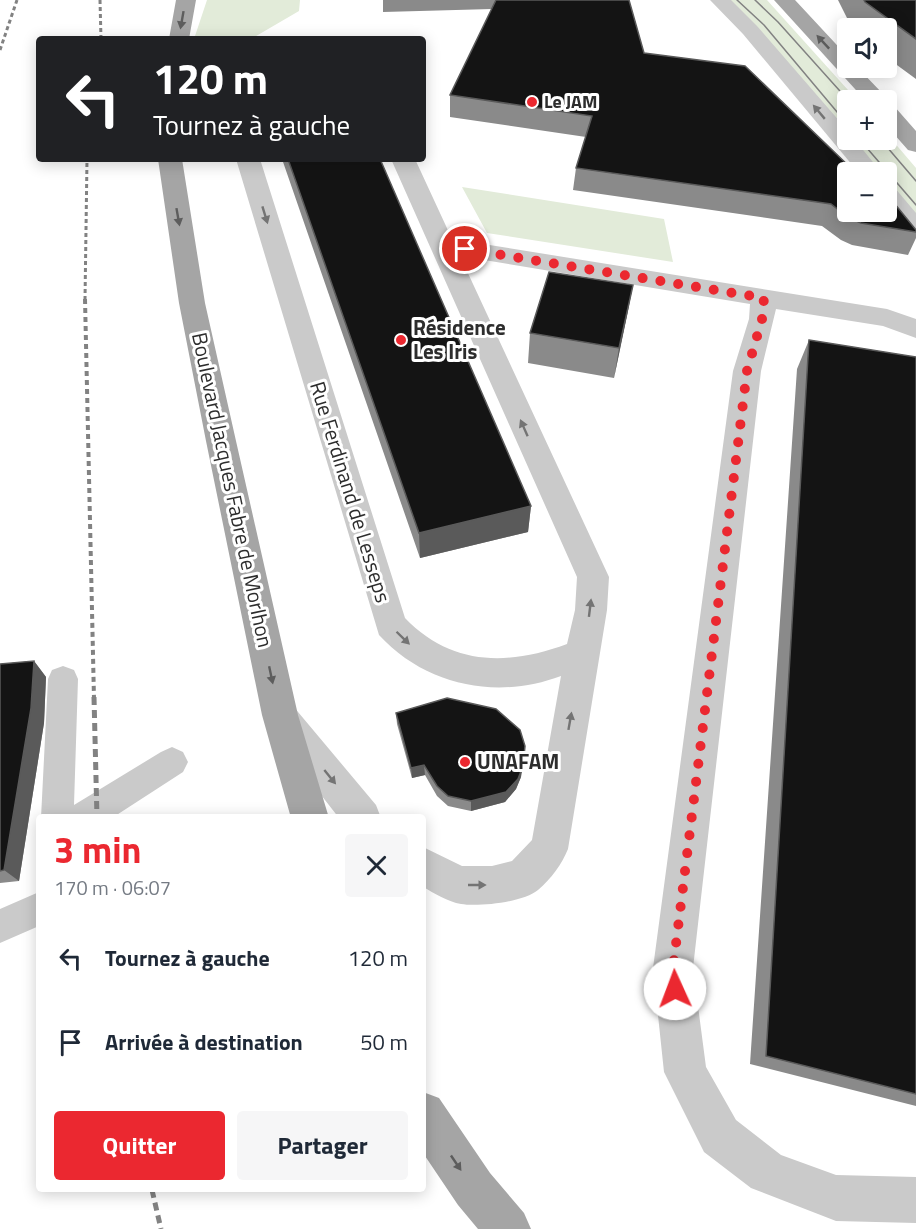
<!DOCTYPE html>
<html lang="fr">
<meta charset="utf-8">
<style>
body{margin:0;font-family:"Titillium Web",sans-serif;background:#f6f6f7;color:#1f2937;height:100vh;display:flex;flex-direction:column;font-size:22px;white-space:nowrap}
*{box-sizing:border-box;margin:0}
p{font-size:20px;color:#747a83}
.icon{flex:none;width:33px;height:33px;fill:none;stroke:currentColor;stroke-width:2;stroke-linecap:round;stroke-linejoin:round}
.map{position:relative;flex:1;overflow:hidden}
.drawer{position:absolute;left:36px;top:814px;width:390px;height:378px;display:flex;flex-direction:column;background:#fff;border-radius:6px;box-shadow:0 3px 15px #0003}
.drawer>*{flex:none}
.banner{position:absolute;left:36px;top:36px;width:390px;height:126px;border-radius:6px;box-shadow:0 3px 15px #0003;background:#202124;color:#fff;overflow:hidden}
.controls{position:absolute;left:837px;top:18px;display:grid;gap:12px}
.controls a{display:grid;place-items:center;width:60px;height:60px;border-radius:6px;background:#fff;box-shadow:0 3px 15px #0003;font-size:30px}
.pin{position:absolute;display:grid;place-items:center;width:51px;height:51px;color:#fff;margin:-26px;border:3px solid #fff;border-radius:50%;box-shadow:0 2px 6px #0007}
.me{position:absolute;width:66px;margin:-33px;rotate:358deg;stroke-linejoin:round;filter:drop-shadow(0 0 4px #0008)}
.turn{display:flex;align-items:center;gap:21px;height:126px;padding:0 18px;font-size:27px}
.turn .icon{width:78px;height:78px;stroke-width:2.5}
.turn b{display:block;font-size:42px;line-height:51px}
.round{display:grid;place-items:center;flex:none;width:63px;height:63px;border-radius:6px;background:#f6f6f7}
.head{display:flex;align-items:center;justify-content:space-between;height:102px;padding:0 18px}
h1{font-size:36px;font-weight:700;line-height:45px;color:#eb2830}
.cta{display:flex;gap:12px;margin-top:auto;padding:12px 18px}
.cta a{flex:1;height:69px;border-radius:6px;background:#eb2830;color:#fff;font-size:24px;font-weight:700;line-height:69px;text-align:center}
.cta a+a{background:#f6f6f7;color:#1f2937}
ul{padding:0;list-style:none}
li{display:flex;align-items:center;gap:18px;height:84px;padding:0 18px}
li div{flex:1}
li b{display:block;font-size:22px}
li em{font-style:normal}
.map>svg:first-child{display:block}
</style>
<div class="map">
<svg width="916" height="1229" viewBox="0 0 916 1229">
<rect width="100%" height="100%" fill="#fff"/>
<path fill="#e2ebd9" d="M207 0H300L299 11 251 39H194Z
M728 0H767L857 100H848L847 136Z
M887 134 916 168V220L887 184 886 172H878L850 140H886Z
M462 187 664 219 673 262 487 233Z"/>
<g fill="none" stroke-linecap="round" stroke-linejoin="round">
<path fill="#cacaca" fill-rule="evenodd" d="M63 666 74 670 78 679 74 805 161 752 172 747 183 752 188 762 183 772 112 818H41L48 679 52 670Z
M39 892V926L0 943V909Z"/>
<path fill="#cacaca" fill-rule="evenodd" d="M710 0H731L757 26 848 131V140H855L881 172H858L743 34Z
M236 159H260L405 618C451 666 508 666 567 644L575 610 577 577 391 159H415L452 239 887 309 916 319V338L883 326 776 309 761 371 693 968 706 1067 736 1120 781 1155 836 1175 916 1177V1223L836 1221 751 1188 704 1152 664 1072 653 968 733 371 749 319 750 304 460 256 609 577 607 610 568 849C562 864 551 879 538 890 524 902 479 907 461 904 448 902 434 893 423 887V847L462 866H492L512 861 532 840 561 676C497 700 426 686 379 635Z
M886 185 894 187 916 213V237L907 235 886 208Z
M281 701 293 706 376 805 381 818H339L269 728 263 717 269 706Z"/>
<path fill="#a5a5a5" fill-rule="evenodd" d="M176 0H196L189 39H169Z
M774 0H795L848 57V68H858L884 95 887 100 886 101 865 100Z
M886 105 894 106 916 131V152L908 150 886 125Z
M158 159H182L205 303 236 441 298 715 329 818H291L262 715 206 441 179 303Z
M423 1092 439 1098 490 1173 524 1213 531 1229H478L458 1205 423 1153Z"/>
<path stroke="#828282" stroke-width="1.5" d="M737 0 764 25 848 125
M755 0 778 22 848 100
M860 140 916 205
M881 140 916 181"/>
<path stroke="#828282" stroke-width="3" stroke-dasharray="4 3" stroke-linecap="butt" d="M100 0 101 39
M0 50 17 0
M85 300 87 159"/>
<path stroke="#828282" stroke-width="4" stroke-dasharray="5 4" stroke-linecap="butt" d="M85 299 94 699"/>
<path stroke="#828282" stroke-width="5" stroke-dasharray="8 5" stroke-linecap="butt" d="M94 697 97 818
M152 1190 161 1229"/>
</g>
<path fill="#8a8a8a" d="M383 0H629L644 53 855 172 916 230V238L908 255 852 245 841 240 822 226 573 190 576 168 586 137 450 117V95L492 9 383 12Z
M838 0H916V79L886 57V28H852Z
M282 159H380L531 506 528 532 420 558Z
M633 285 614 378 528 363 530 333Z
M809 340 916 357V1106L750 1064 797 369Z
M34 661 46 677 44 723 19 881 0 883V664Z
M396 713 521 777 516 789 505 802 471 811 448 806 437 796 425 775 412 778 397 724Z"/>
<path fill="#5a5a5a" d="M633 285 627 316 614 378 619 348Z
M531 506 528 532 420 558 419 533Z
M34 661 46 677 44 723 19 881 4 870Z
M424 765 425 775 412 778 411 768Z
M523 766 521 777 516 789 505 802 471 811V801Z"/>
<path fill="#141414" stroke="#5a5a5a" stroke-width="1.5" d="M496 0H629L644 53 745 66 855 172H848V212H886V193L916 230V232L861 223 849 218 831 204 576 168 592 116 450 95Z
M864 0H916V39L865 2Z
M288 159H380L531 506 419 533Z
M549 272 633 285 619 348 530 333Z
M809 340 916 357V1094L766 1056Z
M34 661 31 708 4 870 0 871V664Z
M447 698 496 709 520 730 525 746 523 766 518 779 506 792 471 801 448 796 437 786 424 765 411 768 396 713Z"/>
<defs><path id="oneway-solid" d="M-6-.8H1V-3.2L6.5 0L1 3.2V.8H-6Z" transform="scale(1.5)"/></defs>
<g fill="#5d5d5d">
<use href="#oneway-solid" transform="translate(182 20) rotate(100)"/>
<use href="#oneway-solid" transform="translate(823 42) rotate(-133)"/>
<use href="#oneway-solid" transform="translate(178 217) rotate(80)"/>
<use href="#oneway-solid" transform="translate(271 675) rotate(78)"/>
<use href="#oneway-solid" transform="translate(456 1163) rotate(56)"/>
</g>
<g fill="#747474">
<use href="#oneway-solid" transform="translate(819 112) rotate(-130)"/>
<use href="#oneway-solid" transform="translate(265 215) rotate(73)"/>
<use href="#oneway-solid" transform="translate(524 428) rotate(-114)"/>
<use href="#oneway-solid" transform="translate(590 608) rotate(-83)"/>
<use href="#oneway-solid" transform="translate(403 638) rotate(44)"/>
<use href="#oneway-solid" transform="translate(570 721) rotate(-80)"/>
<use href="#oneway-solid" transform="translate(330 777) rotate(51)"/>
<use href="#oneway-solid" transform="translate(477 885)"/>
</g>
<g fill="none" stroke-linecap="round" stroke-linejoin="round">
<path stroke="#eb2830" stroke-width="10" stroke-dasharray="0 18" d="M465 249 764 298 762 319 747 371 673 968 675 989"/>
</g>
<g fill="#eb2830" stroke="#fff" stroke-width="2">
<circle cx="532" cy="102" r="6"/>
<circle cx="401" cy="340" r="6"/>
<circle cx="465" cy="762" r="6"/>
</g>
<g text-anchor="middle" stroke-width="6" stroke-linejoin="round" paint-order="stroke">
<g font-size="18" font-weight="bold" fill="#2d2d2d" stroke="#fff" text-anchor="start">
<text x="544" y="108">Le JAM</text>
</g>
<g font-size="21" font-weight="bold" fill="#2d2d2d" stroke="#fff" text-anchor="start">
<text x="413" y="335">Résidence<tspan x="413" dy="24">Les Iris</tspan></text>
<text x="477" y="769">UNAFAM</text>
</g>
<g font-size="21" fill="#2d2d2d" stroke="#fff">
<text transform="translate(232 490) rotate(78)" y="7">Boulevard Jacques Fabre de Morlhon</text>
<text transform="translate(350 492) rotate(73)" y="7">Rue Ferdinand de Lesseps</text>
</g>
</g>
</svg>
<div class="controls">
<a><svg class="icon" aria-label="sound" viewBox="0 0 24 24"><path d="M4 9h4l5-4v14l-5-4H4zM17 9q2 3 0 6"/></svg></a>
<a>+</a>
<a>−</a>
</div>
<div class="pin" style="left:465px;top:249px;background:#d93025"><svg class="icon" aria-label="arrive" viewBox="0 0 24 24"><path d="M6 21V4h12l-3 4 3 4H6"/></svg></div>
<svg class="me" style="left:675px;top:989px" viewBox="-20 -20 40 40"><circle r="19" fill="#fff"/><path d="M0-13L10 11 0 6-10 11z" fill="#eb2830"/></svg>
<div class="banner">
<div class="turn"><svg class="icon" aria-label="left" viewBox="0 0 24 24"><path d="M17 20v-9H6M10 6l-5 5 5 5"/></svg><div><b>120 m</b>Tournez à gauche</div></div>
</div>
<section class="drawer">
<div class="head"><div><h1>3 min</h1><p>170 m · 06:07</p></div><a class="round"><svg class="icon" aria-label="close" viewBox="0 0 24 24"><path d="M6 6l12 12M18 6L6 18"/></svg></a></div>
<ul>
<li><svg class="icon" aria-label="left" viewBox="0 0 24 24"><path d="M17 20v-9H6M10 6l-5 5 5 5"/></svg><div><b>Tournez à gauche</b></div><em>120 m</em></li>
<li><svg class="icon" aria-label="arrive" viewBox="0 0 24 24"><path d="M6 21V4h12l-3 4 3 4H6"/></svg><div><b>Arrivée à destination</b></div><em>50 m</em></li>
</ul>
<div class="cta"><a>Quitter</a><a>Partager</a></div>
</section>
</div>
